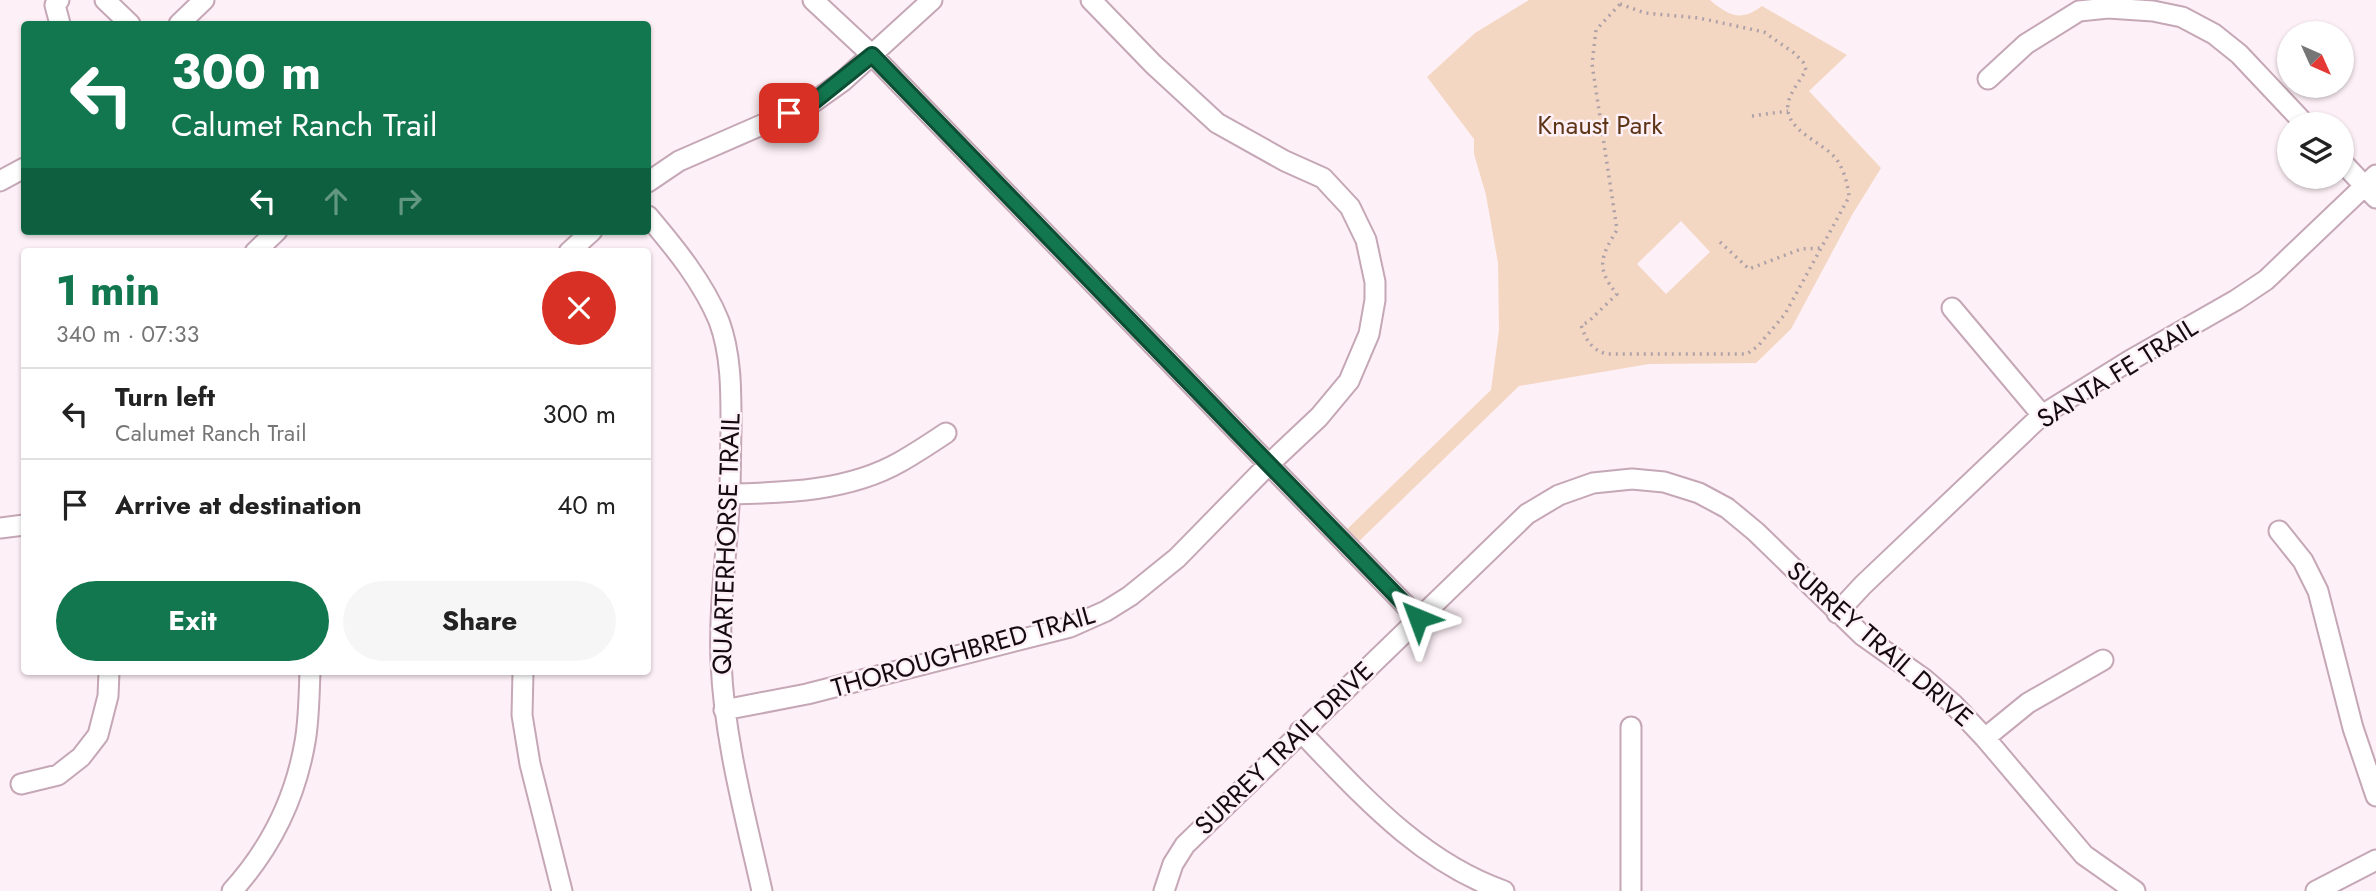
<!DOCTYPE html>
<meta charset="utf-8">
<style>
body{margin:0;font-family:Jost,sans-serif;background:#f6f6f6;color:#222;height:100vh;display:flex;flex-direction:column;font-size:26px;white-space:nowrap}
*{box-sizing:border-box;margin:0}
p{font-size:23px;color:#767676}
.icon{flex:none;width:38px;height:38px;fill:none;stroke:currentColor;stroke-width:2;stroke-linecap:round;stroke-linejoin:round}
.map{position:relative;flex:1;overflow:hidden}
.panel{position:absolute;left:21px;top:248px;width:630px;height:427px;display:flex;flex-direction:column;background:#fff;border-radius:7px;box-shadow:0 2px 5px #0004}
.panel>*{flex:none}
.hud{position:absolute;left:21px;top:21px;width:630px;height:214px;border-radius:7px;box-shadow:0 2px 5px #0004;background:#12774f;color:#fff;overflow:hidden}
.needle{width:46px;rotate:135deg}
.fabs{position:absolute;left:2277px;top:21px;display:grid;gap:14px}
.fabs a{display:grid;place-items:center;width:77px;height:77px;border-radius:50%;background:#fff;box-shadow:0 2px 5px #0004;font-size:35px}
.pin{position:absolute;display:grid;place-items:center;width:60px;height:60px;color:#fff;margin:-30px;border-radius:14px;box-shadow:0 4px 10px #0006}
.me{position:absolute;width:77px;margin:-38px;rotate:316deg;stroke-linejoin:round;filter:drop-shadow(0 0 5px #0008)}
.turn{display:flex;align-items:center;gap:24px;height:147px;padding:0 35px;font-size:32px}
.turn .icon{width:91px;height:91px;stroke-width:2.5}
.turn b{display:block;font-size:49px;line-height:60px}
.lanes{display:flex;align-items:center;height:66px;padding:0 35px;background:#0003;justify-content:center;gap:35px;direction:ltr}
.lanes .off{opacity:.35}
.round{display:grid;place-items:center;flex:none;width:74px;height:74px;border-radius:37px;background:#f6f6f6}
.overview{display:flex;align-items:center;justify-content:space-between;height:119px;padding:0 35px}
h1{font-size:42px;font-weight:700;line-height:52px;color:#12774f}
.button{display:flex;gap:14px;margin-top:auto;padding:14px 35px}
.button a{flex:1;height:80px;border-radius:42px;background:#12774f;color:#fff;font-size:28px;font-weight:700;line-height:80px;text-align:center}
.button a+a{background:#f6f6f6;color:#222}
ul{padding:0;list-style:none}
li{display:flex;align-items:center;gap:21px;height:91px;padding:0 35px;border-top:2px solid #e0e0e0}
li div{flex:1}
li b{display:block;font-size:26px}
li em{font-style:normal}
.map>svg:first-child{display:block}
</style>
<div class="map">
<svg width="2376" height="891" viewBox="0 0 2376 891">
<rect width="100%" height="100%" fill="#fdf0f6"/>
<path fill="#f4d7c3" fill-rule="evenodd" d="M1529 0H1710C1729 16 1741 22 1762 6L1847 55 1809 91 1881 168 1852 215 1791 329 1756 363 1649 364 1519 386 1351 549 1339 537 1491 390 1499 330 1498 263 1486 195 1474 154V139L1427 77 1475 33ZM1681 221 1710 252 1666 294 1637 264Z"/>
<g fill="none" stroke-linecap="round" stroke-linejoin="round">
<defs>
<path id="minor" d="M59 0 55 5 60 24
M105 0 130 24
M813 0 872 55 1418 618
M179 24 204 0
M1988 79 2026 44 2079 11 2108 8 2153 11 2182 17 2214 34 2239 54 2305 124
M2342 162 2376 198
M0 181 24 168
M648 182 679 161 812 103 843 81 932 0
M648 216C675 248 703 282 719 321 732 356 731 395 731 432 730 457 731 482 729 506 726 558 719 609 721 661 724 739 745 815 762 891
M255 252 277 231
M569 252 592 231
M1952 308 2042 415
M729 494C786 493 849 491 900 462 916 453 931 443 946 433
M0 528 24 525
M2279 531 2303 561 2318 591 2353 728 2376 796
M1837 613 1863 585 2042 415 2129 361 2236 300 2266 280 2376 175
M523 672 522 715 530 764 562 891
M724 710 807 694 1070 627 1106 611 1130 596 1177 558 1269 464 1319 417 1349 381 1369 334 1375 300V282L1366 240 1350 207 1323 178 1285 161 1217 123 1153 64 1091 0
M1631 727V891
M1300 731C1361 794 1419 861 1504 891
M1985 738 2028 703 2103 660
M21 784 58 775 81 757 98 735 108 696 109 672
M232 891C271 848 295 800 305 742 309 720 309 695 310 672
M1164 891 1173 864 1185 845 1527 514 1559 495 1593 483 1632 479 1664 482 1699 493 1727 508 1756 532 1862 635 1924 679 1953 704 1985 738 2084 855 2135 891
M2316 891 2376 860"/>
</defs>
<use href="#minor" stroke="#c5a7b6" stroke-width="23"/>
<path stroke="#aea2a8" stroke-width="3.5" stroke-dasharray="2 5" stroke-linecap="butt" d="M1620 4 1645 13 1699 18 1764 32 1794 53 1803 62 1806 70C1800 81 1790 92 1788 104 1784 131 1824 142 1837 160 1844 170 1848 185 1849 197L1785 314 1758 346 1747 354H1606C1591 349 1586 340 1581 325L1588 322 1617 294C1595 268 1601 256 1617 230L1592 64 1596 30Z
M1752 116 1788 111
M1720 242 1749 269 1801 249 1821 248"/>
<use href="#minor" stroke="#fff" stroke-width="19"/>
</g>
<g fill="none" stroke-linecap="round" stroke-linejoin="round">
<defs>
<path id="route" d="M789 113 812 103 872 55 1418 618"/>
</defs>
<use href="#route" stroke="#0c4d33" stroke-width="18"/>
<use href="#route" stroke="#12774f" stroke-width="12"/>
</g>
<g text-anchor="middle" stroke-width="5" stroke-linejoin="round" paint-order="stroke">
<g font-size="26" fill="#5e3516" stroke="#fdf0f6">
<text x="1600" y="134">Knaust Park</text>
</g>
<g font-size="26" fill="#140a10" stroke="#fdf0f6">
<text transform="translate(2117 373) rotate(-32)" y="9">SANTA FE TRAIL</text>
<text transform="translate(726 544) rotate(-88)" y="9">QUARTERHORSE TRAIL</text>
<text transform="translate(1880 644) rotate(41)" y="9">SURREY TRAIL DRIVE</text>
<text transform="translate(963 651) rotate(-16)" y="9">THOROUGHBRED TRAIL</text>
<text transform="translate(1284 748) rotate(-44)" y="9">SURREY TRAIL DRIVE</text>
</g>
</g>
</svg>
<div class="fabs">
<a><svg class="needle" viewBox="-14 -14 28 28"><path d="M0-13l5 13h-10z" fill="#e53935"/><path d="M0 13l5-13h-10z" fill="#767676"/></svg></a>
<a><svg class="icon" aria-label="layers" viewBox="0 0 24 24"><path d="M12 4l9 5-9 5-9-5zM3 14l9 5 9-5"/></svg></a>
</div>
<div class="pin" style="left:789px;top:113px;background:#d93025"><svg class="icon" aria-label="arrive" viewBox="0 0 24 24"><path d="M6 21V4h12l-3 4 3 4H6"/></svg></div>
<svg class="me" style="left:1418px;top:618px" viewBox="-20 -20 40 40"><path d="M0-17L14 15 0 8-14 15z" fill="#12774f" stroke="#fff" stroke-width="4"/></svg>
<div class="hud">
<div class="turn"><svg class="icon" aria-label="left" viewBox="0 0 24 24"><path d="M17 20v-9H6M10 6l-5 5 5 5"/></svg><div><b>300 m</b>Calumet Ranch Trail</div></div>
<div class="lanes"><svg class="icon" aria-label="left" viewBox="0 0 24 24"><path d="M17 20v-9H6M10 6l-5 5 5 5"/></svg><svg class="icon off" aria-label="ahead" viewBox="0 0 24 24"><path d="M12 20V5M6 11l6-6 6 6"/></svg><svg class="icon off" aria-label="right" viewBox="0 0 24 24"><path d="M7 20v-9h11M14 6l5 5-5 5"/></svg></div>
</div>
<section class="panel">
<div class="overview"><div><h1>1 min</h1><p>340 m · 07:33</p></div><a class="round" style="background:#d93025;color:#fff"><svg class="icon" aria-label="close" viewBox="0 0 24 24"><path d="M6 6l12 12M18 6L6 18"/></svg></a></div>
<ul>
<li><svg class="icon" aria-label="left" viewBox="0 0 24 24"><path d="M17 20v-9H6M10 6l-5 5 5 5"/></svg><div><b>Turn left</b><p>Calumet Ranch Trail</p></div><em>300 m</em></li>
<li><svg class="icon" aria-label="arrive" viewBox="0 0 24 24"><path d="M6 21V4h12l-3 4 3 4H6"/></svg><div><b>Arrive at destination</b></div><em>40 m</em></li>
</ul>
<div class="button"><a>Exit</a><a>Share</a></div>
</section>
</div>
